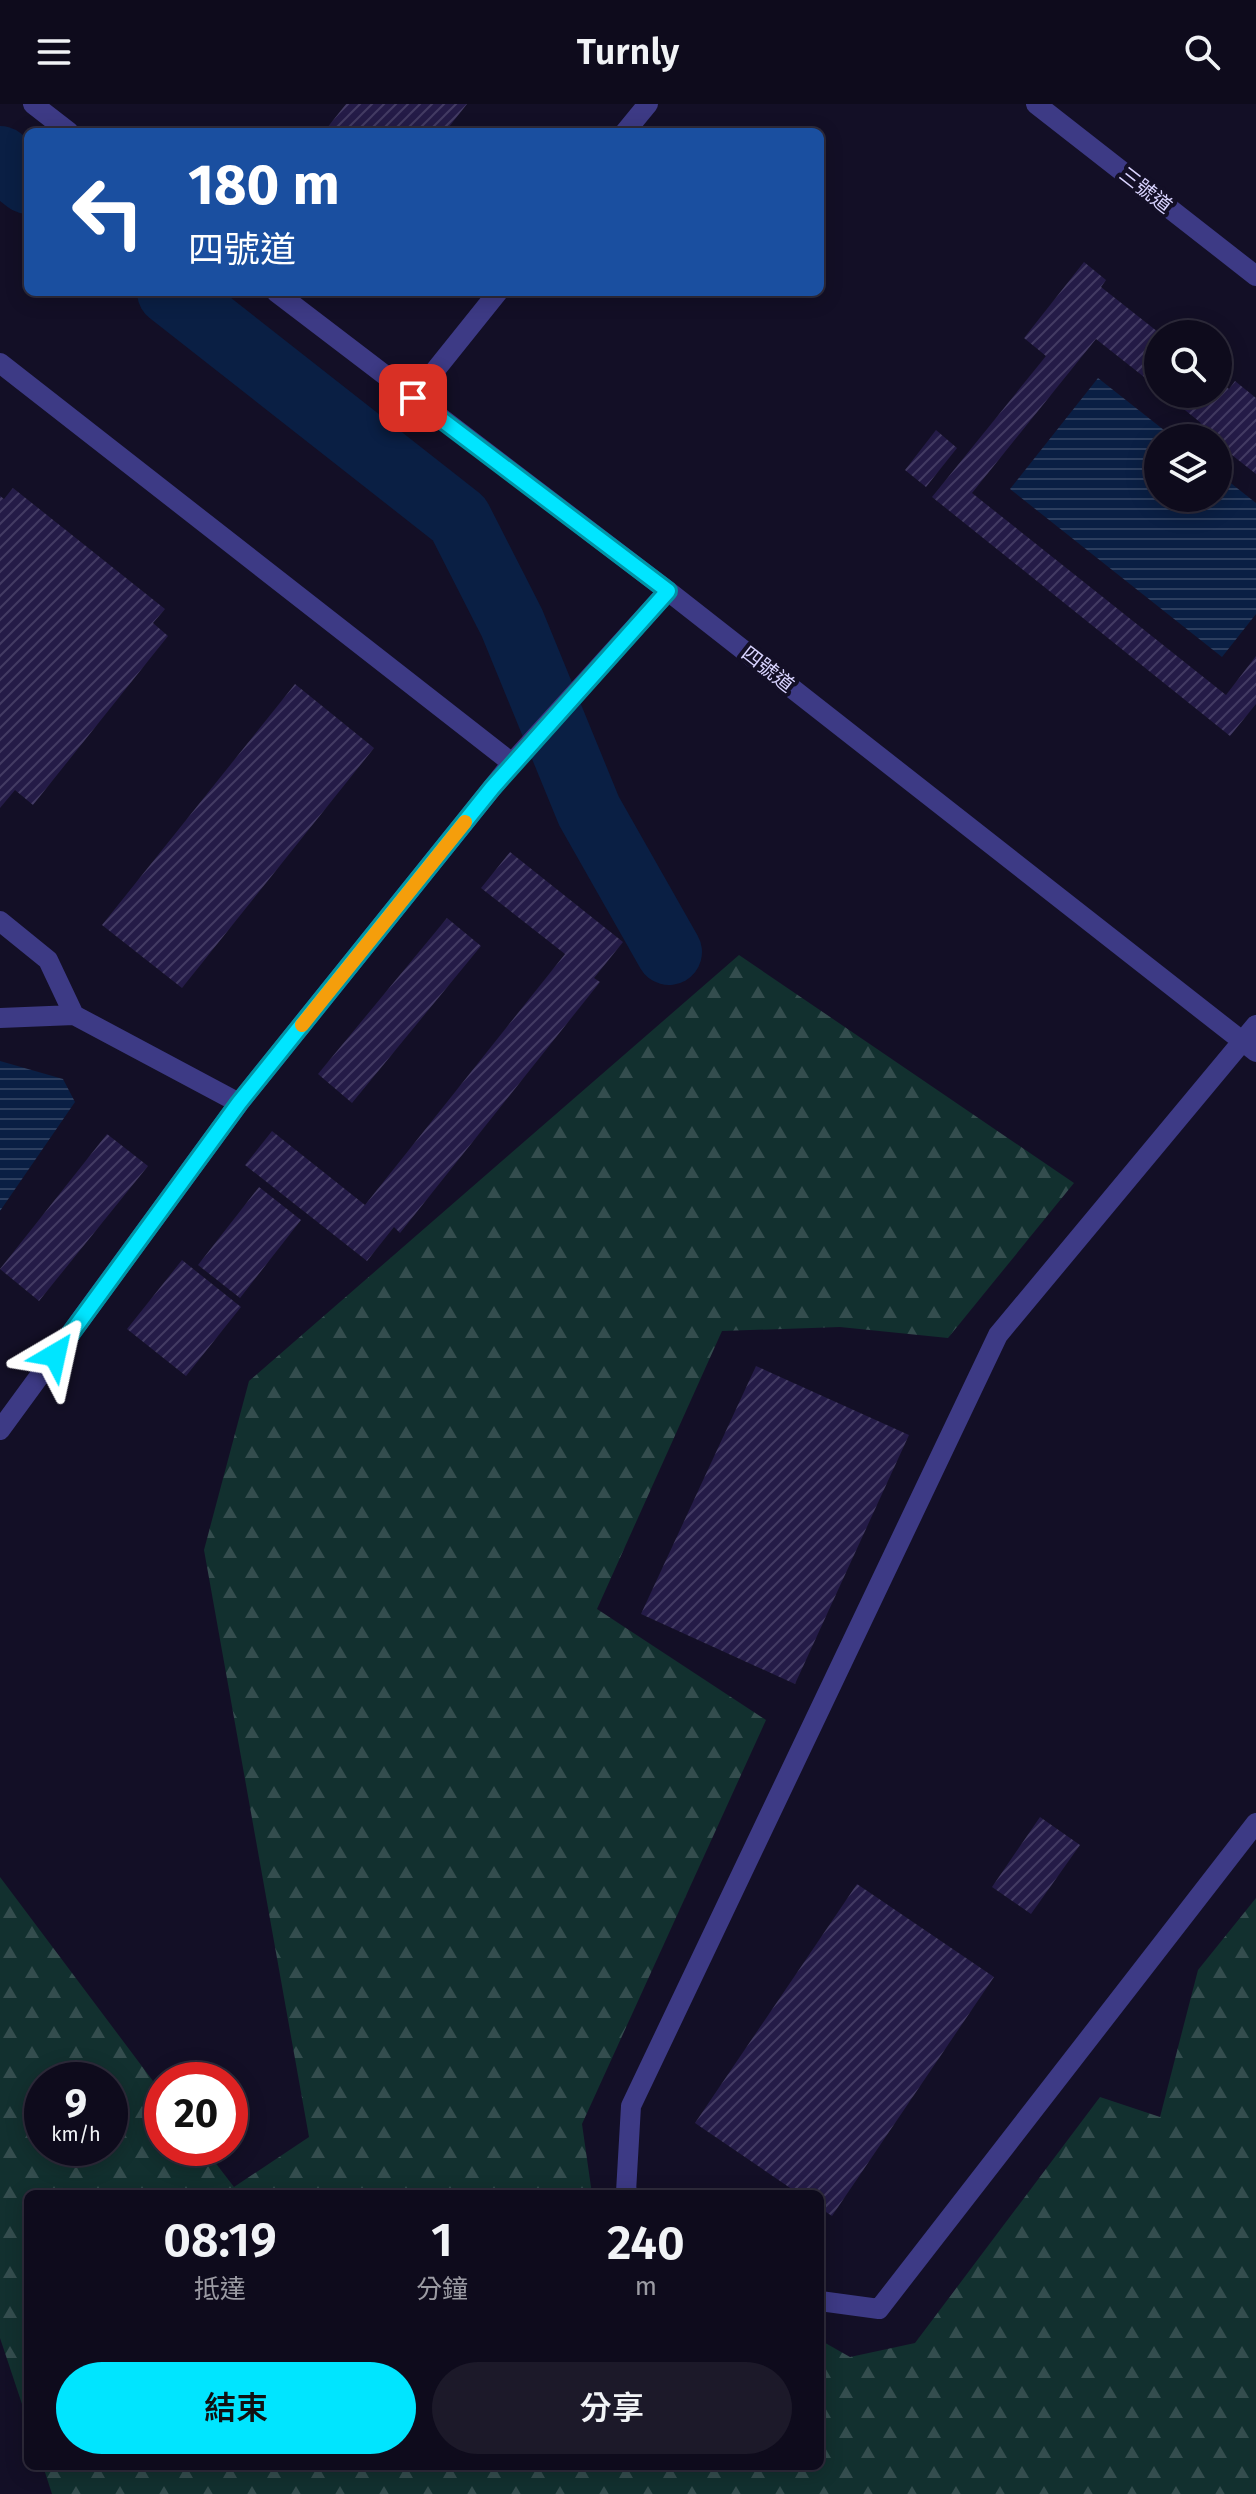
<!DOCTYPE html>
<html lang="zh-TW">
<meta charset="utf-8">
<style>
body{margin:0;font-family:"Fira Sans","Noto Sans TC",sans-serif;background:#1c1929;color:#f1f3f6;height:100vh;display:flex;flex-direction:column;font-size:30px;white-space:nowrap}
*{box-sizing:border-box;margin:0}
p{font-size:26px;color:#9b9ba3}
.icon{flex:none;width:44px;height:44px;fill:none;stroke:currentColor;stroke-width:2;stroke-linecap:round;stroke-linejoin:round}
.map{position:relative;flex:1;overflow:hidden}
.side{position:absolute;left:24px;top:2086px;width:800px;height:280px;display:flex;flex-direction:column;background:#0e0b1c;border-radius:12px;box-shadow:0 4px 20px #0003,0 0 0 2px #2e2b3b}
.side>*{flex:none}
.top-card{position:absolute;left:24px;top:24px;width:800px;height:168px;border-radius:12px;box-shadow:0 4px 20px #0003,0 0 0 2px #2e2b3b;background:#1a4fa0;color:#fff;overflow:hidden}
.controls{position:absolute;left:1144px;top:216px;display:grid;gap:16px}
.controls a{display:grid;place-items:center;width:88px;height:88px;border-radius:50%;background:#0e0b1c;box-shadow:0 4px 20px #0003,0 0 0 2px #2e2b3b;font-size:40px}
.speed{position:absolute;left:24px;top:1958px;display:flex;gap:16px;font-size:40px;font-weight:700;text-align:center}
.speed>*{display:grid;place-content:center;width:104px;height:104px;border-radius:50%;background:#0e0b1c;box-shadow:0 4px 20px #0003,0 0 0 2px #2e2b3b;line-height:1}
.speed small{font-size:20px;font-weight:400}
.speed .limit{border:12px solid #d22;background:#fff;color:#111}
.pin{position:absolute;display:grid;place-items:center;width:68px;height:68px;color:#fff;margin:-34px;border-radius:16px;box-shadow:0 4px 12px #0006}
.me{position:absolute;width:88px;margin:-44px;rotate:36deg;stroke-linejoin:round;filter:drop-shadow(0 0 6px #0008)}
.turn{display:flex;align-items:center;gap:28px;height:168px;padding:0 32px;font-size:36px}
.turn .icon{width:104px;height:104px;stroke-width:2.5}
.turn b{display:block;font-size:56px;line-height:68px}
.eta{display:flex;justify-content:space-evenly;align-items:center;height:136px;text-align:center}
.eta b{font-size:48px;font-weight:600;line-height:56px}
.cta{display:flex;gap:16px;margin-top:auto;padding:16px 32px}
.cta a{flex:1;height:92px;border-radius:48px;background:#00e5ff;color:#111;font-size:32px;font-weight:600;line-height:92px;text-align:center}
.cta a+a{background:#1c1929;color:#f1f3f6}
header{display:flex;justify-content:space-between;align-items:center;height:104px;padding:0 32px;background:#0e0b1c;font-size:36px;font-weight:600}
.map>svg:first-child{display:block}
</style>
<header><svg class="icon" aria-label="menu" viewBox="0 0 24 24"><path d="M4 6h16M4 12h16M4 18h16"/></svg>Turnly<svg class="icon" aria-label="search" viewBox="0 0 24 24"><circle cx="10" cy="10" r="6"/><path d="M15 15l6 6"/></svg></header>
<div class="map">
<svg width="1256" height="2390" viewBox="0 0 1256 2390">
<defs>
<pattern id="forest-firs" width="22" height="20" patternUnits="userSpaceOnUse" patternTransform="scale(2)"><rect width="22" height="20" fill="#12302f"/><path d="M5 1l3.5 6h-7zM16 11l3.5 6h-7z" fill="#344d4e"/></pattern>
<pattern id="water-rules" width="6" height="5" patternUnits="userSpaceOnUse" patternTransform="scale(2)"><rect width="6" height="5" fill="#0a1f44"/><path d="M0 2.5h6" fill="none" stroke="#2d3f60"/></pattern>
<pattern id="building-hatch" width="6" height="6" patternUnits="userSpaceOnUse" patternTransform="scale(2)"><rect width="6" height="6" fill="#241b47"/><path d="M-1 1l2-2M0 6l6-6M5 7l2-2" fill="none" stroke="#433b63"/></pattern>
</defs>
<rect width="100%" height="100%" fill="#130f26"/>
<path fill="url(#forest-firs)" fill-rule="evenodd" d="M739 851 1074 1079 948 1234 840 1223 722 1227 597 1505 766 1616 582 2020 592 2090H28V2318L0 2234V1773L162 1989V2044H204L234 2083 309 2033 204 1446 249 1277ZM42 1976H110V2044H42Z
M1256 1794V2390H52L43 2362H820V2236L850 2253 915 2239 1100 1993 1160 2013 1198 1866Z"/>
<path fill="url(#water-rules)" d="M1098 274 1174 334H1158V394H1218V369L1256 399V510L1222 553 1010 385Z
M0 957 63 975 75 998 0 1107Z"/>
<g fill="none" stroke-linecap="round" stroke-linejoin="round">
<path stroke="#0a1f44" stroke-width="66" d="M0 55 28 77
M170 188 459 415 512 519 589 707 669 848"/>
</g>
<path fill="url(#building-hatch)" d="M346 0H467L445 28H333L327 24Z
M1084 158 1106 176 1101 183 1158 228V284L1096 235 972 389 1226 591 1256 552V600L1230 632 932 393 1046 252 1024 234Z
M1218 276 1229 285 1235 277 1256 294V370L1218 340V334H1211L1198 323 1201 319 1165 290H1218Z
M936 326 957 344 926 383 905 366Z
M13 384 165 505 153 519 168 532 33 701 15 686 0 704V392L4 395Z
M295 580 374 644 182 884 102 821Z
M510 748 623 838 594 874 600 878 400 1129 394 1123 367 1157 245 1061 272 1027 365 1101 565 850 481 784Z
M447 814 481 842 352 999 318 970Z
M107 1030 148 1062 39 1197 0 1165Z
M259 1083 301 1116 240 1194 198 1161Z
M182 1156 241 1203 186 1272 127 1225Z
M756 1262 909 1331 795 1580 641 1510Z
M1040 1713 1080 1741 1031 1810 992 1783Z
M857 1780 994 1873 832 2112 820 2104V2090H799L695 2019Z"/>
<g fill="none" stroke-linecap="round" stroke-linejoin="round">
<path stroke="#3d3a85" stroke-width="20" d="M33 0 69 28
M1036 0 1256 172
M625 28 648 0
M276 188 668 487 1256 948
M0 259 512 659
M413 294 498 188
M0 817 48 856 74 911
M0 914 74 911 239 999
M0 1326 239 999 512 659 668 487
M629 2090 626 2088 631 2002 998 1231 1256 921
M820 2197 879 2205 1256 1719"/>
</g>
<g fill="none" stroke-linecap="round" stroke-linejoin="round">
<defs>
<path id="route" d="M55 1251 239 999 492 684 668 487 413 294"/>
</defs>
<use href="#route" stroke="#0095a6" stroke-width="20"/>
<use href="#route" stroke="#00e5ff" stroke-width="14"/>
<path stroke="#f59e0b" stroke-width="14" d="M302 921 465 718"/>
</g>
<g text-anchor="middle" stroke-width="8" stroke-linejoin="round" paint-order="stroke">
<g font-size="20" fill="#d9d4ff" stroke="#130f26">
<text transform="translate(1146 86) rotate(38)" y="7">三號道</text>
<text transform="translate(768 565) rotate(38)" y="7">四號道</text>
</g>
</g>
</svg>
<div class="controls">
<a><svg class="icon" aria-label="search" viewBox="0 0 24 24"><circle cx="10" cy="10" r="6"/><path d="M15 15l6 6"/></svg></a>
<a><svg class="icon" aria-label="layers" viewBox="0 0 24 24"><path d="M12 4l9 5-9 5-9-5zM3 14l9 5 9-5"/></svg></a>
</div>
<div class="speed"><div>9<small>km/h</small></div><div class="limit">20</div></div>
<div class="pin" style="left:413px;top:294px;background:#d93025"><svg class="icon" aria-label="arrive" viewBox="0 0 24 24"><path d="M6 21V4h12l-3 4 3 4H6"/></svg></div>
<svg class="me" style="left:55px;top:1251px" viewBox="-20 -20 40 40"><path d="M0-17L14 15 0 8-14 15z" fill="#00e5ff" stroke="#fff" stroke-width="4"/></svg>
<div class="top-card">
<div class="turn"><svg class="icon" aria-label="left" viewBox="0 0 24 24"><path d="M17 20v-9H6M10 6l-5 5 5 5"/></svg><div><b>180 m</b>四號道</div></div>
</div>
<section class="side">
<div class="eta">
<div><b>08:19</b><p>抵達</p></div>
<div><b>1</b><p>分鐘</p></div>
<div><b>240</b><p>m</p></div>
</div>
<div class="cta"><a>結束</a><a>分享</a></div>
</section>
</div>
